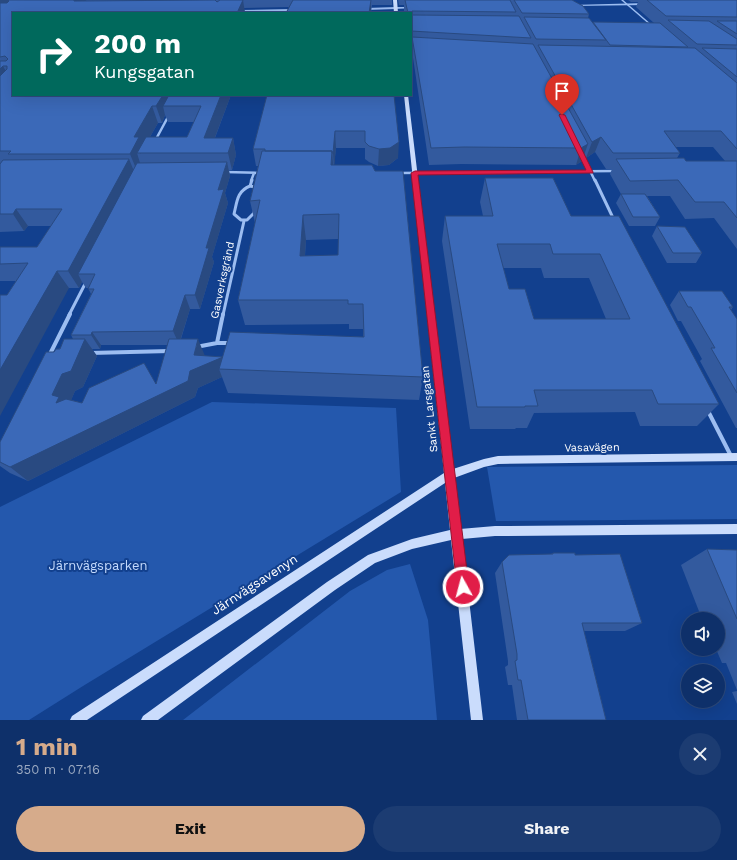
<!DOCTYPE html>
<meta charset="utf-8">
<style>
body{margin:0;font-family:"Work Sans",sans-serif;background:#1c3c72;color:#f1f3f6;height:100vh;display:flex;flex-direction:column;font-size:15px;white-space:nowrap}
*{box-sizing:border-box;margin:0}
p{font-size:13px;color:#9ba9c1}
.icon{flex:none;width:22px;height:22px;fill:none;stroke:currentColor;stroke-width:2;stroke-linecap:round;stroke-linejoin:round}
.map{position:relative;height:720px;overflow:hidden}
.sheet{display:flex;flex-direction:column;background:#0e306a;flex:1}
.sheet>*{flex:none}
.top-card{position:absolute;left:12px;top:12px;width:400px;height:84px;border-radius:0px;box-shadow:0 4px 16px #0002,0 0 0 1px #2e4b7e;background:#00695c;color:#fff;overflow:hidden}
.controls{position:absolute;left:681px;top:612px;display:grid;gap:8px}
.controls a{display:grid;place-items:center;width:44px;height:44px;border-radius:50%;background:#0e306a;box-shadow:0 4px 16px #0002,0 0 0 1px #2e4b7e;font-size:20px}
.pin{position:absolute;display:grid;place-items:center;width:34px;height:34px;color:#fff;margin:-41px -17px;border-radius:50% 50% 50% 0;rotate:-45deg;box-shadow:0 0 4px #0007}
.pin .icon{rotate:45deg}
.me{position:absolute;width:44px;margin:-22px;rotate:353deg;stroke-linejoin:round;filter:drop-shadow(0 0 3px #0008)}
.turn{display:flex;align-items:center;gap:14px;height:84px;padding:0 16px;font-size:18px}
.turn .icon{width:52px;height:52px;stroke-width:2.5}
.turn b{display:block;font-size:28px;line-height:34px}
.round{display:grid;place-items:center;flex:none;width:42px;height:42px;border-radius:21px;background:#1c3c72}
.summary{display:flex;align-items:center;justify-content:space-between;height:68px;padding:0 16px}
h1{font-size:24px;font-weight:700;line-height:30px;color:#d6ab8b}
.primary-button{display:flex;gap:8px;margin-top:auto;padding:8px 16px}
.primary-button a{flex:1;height:46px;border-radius:24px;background:#d6ab8b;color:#111;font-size:16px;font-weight:700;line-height:46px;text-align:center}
.primary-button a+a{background:#1c3c72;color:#f1f3f6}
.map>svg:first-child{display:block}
</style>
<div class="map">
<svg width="737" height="720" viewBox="0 0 737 720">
<rect width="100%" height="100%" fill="#12408e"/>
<path fill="#2458ad" d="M212 402 396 408 401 492 83 686 29 720H0V507Z
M737 465V519L496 521 487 467Z
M410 564 428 620 437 720H183L350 591 387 570Z"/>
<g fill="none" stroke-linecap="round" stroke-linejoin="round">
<path stroke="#9cbdf1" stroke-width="1.5" d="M622 0 651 25"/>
<path stroke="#9cbdf1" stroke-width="2" d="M366 9 396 8
M240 11 292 10"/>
<path stroke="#9cbdf1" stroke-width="2.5" d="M155 141 169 115
M581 152 595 181
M225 172 261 173
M399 173 615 171
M251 181 254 173"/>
<path stroke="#9cbdf1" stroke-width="3" d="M595 180 614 220
M250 186 255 187 258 190 254 213 247 220H241L234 214C237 202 237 191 250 186Z
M250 186 252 180
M69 315 86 282
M223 315 244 221"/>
<path stroke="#9cbdf1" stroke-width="4" d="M217 343 223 314
M196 347 217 343H231
M90 353 170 351
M49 356 70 314
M707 409 731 456"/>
<path fill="#9cbdf1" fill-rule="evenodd" d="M646 3 647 5 572 6 571 5Z
M396 7H414L415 8 395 9Z"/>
<path fill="#cadcfc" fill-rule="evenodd" d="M393 0H397L398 13H394Z
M404 95H408L453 469 484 459 498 456 737 453V461L498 464 484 467 454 478 460 529 495 526 737 524V534L495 536 462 539 483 720H471L451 540 412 549 375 563 335 590 158 720H141L143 716 327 582 368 555 412 539 450 530 445 483 87 720H70L72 716 444 473Z"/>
</g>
<path fill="#335a9e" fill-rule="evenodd" d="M0 0H392V5H372L371 13H286L289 7 244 8 245 13 13 95H231L215 138H233L236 155 232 170H229L230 176 225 193 228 203 212 257 214 262 200 309H190L181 339 205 356 222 357 363 337V329H349V324L245 325 238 300 255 223 250 201 258 166H256L253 149 267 97H263L262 95H394L398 158 389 165 378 166 369 162 365 159V148H336L334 165 423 377 419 400 228 393 222 377 198 388 195 397 28 481 10 473 0 466V442L54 352 73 339 71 335 91 294 88 288H86L82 282 79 288H69L7 295 16 281H0V247H37L51 226H28L24 231 0 232ZM165 115 168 122H194L187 137H150L158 123H162ZM338 239V255L305 256 306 240ZM101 345H168L156 384 82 403 71 400 75 391 83 387 97 356 92 349H100Z
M398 0H572L589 14 588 18 593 23V22L654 23 636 7 638 2H631L628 0H737V249L714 218 685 219 670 196H647L660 217 655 226H629L616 203 621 194 610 174 612 169H606L595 152 586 158 584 154 582 161 576 165 461 164 429 165 412 51V47H411V13H404V5H399ZM675 147H713L725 161H686L677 158 680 153Z
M485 178 571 216 719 404 697 426H640L635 412 534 413 527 428H516L515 429H470L442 241 445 216H483L480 202ZM503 268H541L544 278H589L606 319H534L509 289Z
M657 226 702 253 696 263H667L652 236Z
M679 291 733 307 731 310 737 319V428H736L700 361 702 359 681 321H678L670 305Z
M707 549 737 550V690L726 663H722L716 649H718V619H702L681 565Z
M553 553 575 555 642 623 625 631H584L606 720H517L512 685H508L505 667 508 665V661L495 573 502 562 551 554Z
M737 691V704L732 692Z"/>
<path fill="#294a81" d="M0 0H8L13 12H0Z
M74 0H86L88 5 79 13Z
M243 0 245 13H237Z
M371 0V13H369Z
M3 66 11 81 0 92V69Z
M163 95H176L163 106 165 115 162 123 156 106Z
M221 95H231L209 153 204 138Z
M152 106 158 123 140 154V153H137L140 163 137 171 130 154 134 137Z
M335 131 336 148 334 170 333 153Z
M601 137 595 152 586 158 592 142Z
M233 138 236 155 232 170 228 153Z
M399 142 398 158 389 165 378 166 379 149Z
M588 144 582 161 576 165 581 148Z
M332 151 334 175 331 165Z
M129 159 136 176 78 274 82 282 79 288 68 271Z
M227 162 230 176 225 193 228 203 212 257 214 262 200 309 195 295 206 248 218 190Z
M16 209 28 226 24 231 13 214Z
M303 215 306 240 303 281 300 256Z
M57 271 69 288 0 416V370Z
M185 295 190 309 179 344 173 331Z
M92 332 101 345 100 349 91 335Z
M85 339 97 356 83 387 75 391 68 408 56 403 52 395 62 374Z
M198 339 205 356 223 357 219 369 222 377 198 388 195 397 28 481 10 467 190 371Z"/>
<path fill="#3b69b8" stroke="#294a81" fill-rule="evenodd" d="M8 0H74V1L215 0 217 2 220 0H243L237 13H13V95H163L156 106H152L134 137H139L130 154H8L11 151H0V76L7 69V66H3L0 69V61H6L8 59 5 56 0 57V3H7L9 1Z
M293 0H371L369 13H286Z
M405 0H510L516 12 412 11 410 13H408Z
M514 0H572L583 6 589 14 522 13Z
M647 0H737V17L666 16Z
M411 14 412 15 519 16 531 38 411 31Z
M524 17 589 18 606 40 536 39Z
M668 20 709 21 737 39V45L697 44Z
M717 21H737V34Z
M593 22 660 23 688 47 610 45Z
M412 37 533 44 588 144 581 148 464 147 431 148Z
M538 45 695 48 737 83V149L721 131H664L680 153H613L601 137 592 142Z
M702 48 737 49V77Z
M169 95H221L204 138H233L228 153H137L146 137H187L201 106H163Z
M267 95H394L399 142 390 148 379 149 369 146 365 142V131H335L333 153H332V151H265V149H253Z
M262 151H332L331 165H372L375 171H403L423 377 219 369 230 332 364 337 363 304H348V300H238L260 200 250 201ZM339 214 338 255 300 256 303 215Z
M684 158 686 161H737V218L724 202H695L678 180 630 181 616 159Z
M129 159 68 271H57L0 370V295H7L28 263 0 264V247H37L62 209H16L13 214H0V164L3 160Z
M227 162 218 190 224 189 206 248H209L195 295H185L173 331 92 332 91 335H71L94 289H88L95 274H78L137 163Z
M485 178H553L571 216H619L719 404H658L652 390H534L538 406H525V407H477L445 216H493ZM497 244H550L553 254H600L630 319H534L525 289H509Z
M621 194H645L660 217H633Z
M657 226 685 227 702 253H673Z
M679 291H722L733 307H729L737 319V393L711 348H715L691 307H688Z
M64 339H85L71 371 62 374 52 395 59 397 56 403 66 399 82 403 89 388 144 363 156 384 169 339H198L194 355 223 357 190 371 188 381 10 467 0 462V442L46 352H54L56 349H60Z
M707 549 737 550V619Z
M553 553H575V555L620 554 642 623H582L606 720H528L521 680H518L515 661 517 660V654L502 562 509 555 553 554Z"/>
<path fill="#e11d48" stroke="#92132f" d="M560 114 565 115 593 172V173L418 175 469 587 467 592 463 593 458 592 457 587 411 173 415 171 586 170 559 115Z"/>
<g text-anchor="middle" stroke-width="4" stroke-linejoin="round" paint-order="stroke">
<g font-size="11" fill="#fff" stroke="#12408e">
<text transform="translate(222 280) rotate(-78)" y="4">Gasverksgränd</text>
<text transform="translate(429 409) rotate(-96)" y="4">Sankt Larsgatan</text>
<text transform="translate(592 447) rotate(-1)" y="4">Vasavägen</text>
</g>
<g font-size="13" fill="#c3d9fc" stroke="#12408e">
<text x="98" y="570">Järnvägsparken</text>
</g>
<g font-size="13" fill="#fff" stroke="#12408e">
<text transform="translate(254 584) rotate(-33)" y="5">Järnvägsavenyn</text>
</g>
</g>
</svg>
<div class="controls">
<a><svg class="icon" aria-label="sound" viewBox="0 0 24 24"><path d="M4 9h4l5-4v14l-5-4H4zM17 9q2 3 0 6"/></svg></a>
<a><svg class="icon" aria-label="layers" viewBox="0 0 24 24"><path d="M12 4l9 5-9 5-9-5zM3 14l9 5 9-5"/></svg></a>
</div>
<div class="pin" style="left:562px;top:115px;background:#d93025"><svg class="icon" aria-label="arrive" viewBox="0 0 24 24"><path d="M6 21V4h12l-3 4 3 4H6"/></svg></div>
<svg class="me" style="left:463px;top:587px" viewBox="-20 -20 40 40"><circle r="17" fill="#e11d48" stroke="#fff" stroke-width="3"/><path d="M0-11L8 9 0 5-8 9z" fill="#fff"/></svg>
<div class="top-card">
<div class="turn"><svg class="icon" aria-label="right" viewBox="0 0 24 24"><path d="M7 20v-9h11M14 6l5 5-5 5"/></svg><div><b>200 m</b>Kungsgatan</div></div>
</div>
</div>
<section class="sheet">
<div class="summary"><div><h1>1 min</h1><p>350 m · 07:16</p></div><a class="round"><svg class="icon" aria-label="close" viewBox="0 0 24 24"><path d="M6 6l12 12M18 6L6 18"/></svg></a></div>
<div class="primary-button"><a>Exit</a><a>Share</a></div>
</section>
